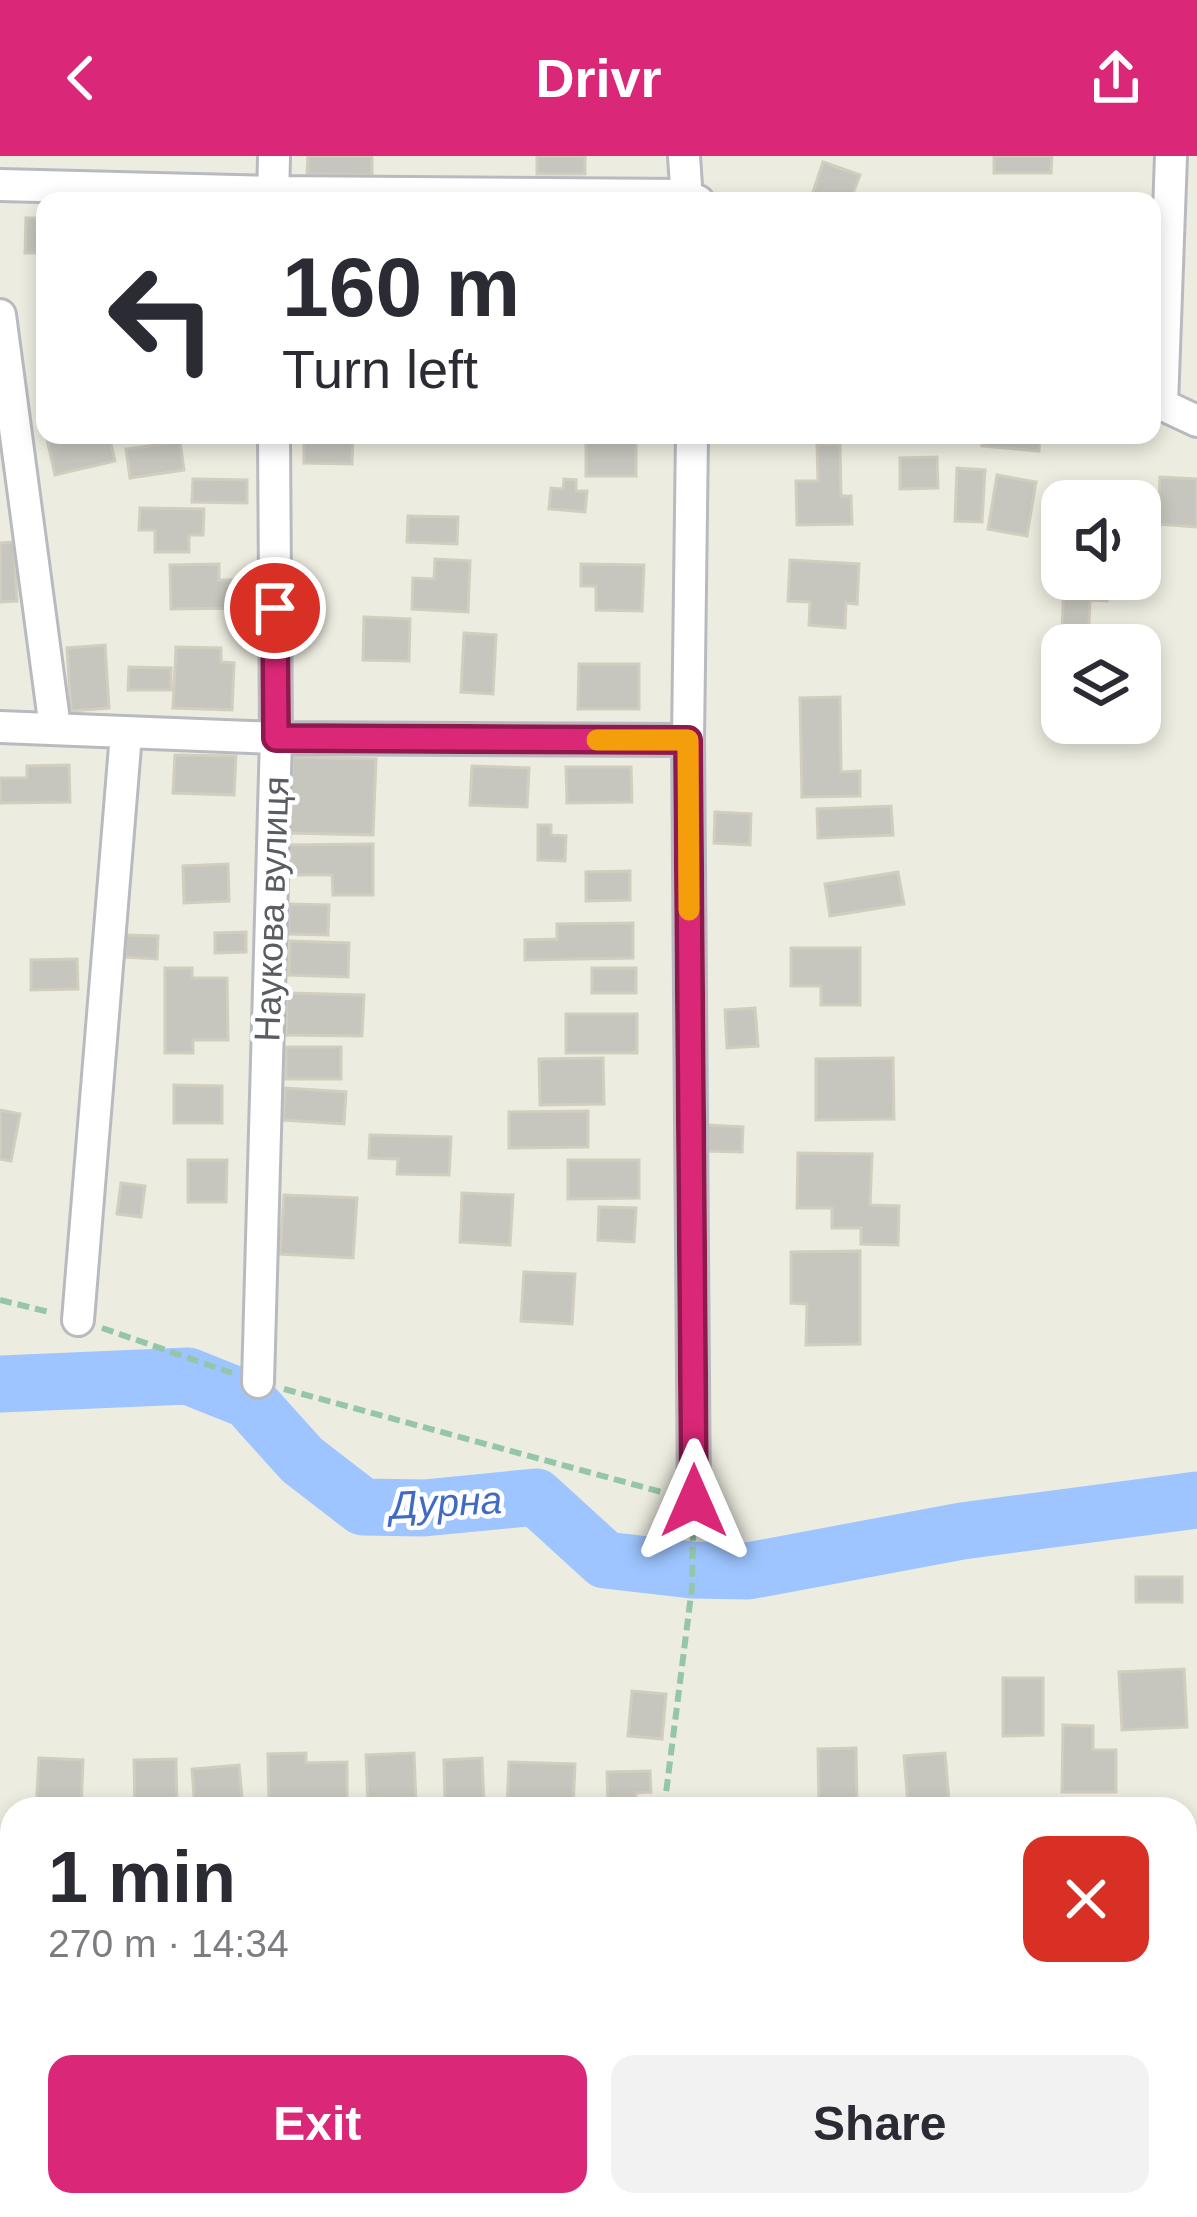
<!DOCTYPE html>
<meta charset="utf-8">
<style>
body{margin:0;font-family:Arial,sans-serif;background:#f2f2f3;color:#2b2b33;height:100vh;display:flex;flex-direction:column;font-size:45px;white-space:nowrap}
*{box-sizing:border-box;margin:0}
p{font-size:39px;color:#7c7c81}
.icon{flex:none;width:66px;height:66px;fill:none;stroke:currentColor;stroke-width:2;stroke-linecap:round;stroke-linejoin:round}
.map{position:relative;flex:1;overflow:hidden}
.drawer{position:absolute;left:0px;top:1641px;width:1197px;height:420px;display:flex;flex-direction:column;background:#fff;border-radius:36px 36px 0 0;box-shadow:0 6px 18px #0003}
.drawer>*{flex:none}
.hud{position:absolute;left:36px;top:36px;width:1125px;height:252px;border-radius:24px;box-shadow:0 6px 18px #0003;background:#fff;color:#2b2b33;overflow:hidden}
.buttons{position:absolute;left:1041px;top:324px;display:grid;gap:24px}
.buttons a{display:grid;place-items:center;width:120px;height:120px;border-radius:24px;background:#fff;box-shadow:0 6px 18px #0003;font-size:60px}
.pin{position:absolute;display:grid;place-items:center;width:102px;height:102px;color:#fff;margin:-51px;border:6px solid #fff;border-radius:50%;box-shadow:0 3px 12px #0007}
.me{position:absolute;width:132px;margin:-66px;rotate:0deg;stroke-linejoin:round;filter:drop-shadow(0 0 9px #0008)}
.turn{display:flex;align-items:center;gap:42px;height:252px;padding:0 48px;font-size:54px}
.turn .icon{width:156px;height:156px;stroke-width:2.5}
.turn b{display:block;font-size:84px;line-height:102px}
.round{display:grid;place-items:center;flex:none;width:126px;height:126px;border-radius:24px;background:#f2f2f3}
.summary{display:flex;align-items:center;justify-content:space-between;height:204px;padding:0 48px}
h1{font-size:72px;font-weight:800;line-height:90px}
.cta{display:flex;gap:24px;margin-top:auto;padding:24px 48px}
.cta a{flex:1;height:138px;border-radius:24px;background:#db2777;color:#fff;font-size:48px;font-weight:800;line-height:138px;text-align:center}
.cta a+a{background:#f2f2f3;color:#2b2b33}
header{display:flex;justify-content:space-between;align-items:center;height:156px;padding:0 48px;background:#db2777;color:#fff;font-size:54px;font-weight:800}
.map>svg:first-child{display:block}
</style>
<header><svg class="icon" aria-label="back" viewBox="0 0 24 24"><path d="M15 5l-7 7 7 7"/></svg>Drivr<svg class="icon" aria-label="share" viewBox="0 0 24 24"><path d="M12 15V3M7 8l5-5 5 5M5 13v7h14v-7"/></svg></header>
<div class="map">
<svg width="1197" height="2061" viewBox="0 0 1197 2061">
<rect width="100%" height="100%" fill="#edece0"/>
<path fill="#e0dfd8" d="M1185 1965 1197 1972V2061H772V2049H1185Z"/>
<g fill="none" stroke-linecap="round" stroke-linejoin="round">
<path stroke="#9ec5ff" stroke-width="57" d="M0 1228 188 1220 248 1244 302 1304 363 1351 424 1352 536 1341 605 1404 692 1414 748 1415 962 1375 1197 1344"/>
</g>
<path fill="#c7c6be" stroke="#d1cebf" stroke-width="3" d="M308 0H372V19L307 18Z
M537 0H585V18H537Z
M994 0H1052L1051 17H994Z
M823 6 860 19 850 45H830L812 39Z
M26 62H45V97H25Z
M46 279H109L115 305 55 319Z
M304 279H353L352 308 304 307Z
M586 279H636V320H586Z
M983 279H1040L1039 295 982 290Z
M180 286 184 314 130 322 126 293Z
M840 288 841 340H851L852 368 797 369 796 325H818L817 289Z
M937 301 938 332 900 333V302Z
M957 312 985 314 982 366 955 365Z
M997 319 1036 326 1027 380 988 373Z
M1160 321 1197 323V371L1158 368Z
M193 323 247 324V347L192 346Z
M564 323 576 324V335H587L585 356 549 353 551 332 563 333Z
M140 352 204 353 203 379H189V396H155V374H139Z
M408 360 458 361 457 388 407 386Z
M14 386 17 445 0 446V387Z
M435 403 470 405 468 456 412 453 413 422 434 423Z
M790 404 859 408 857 448 846 447 845 472 809 469 810 446 788 445Z
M219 408V424H245V452L171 453 170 409Z
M581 408 644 409 642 455 596 454V430H581Z
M1064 423 1107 424V445L1090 444 1088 489H1062L1061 501Z
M364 461 410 463 409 505 363 504Z
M464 477 496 479 493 538 461 536Z
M105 489 109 552 71 555 67 492Z
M176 491 221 492V506L234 507 232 554 173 552Z
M579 508H639V553H578Z
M129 511 171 512V534H128Z
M840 541 841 616 860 615V640L802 641 800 542Z
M175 599 236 600 234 639 173 637Z
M293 601 376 603 373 679 290 677Z
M69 609 70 646 0 647V622H27V610Z
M472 610 529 612 527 651 470 649Z
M566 611H631L632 646 567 647Z
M891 650 893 679 818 682 817 653Z
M715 656 751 658 750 689 714 687Z
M538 669H551V679L566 680 565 705 538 704Z
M373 688V739H333L332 719H290V689Z
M228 708 229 745 184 747 183 710Z
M630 715V744L586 745V716Z
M898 716 904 748 830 760 825 728Z
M289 748 329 749 328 779 288 778Z
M633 767V802L525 804V784L557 783V768Z
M246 776V796L215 797V777Z
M126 779 158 780 157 803 125 801Z
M290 785 349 787 348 821 289 819Z
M791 792H860V849H821V830H791Z
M77 803 78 833 31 834V804Z
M165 812H192V822H227L228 884H193V897H165Z
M592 812H636V837H592Z
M287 837 364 839 362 880 286 879Z
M755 852 758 890 727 892 725 854Z
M566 858H637V897H566Z
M286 891H341V923H286Z
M603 902 604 948 540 949 539 903Z
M893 902 894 963 816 964V903Z
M174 929 222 930V967H174Z
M285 932 346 936 344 968 283 964Z
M0 954 20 958 11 1005 0 1003Z
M588 955V991L509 992V956Z
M707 969 743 971 742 996 706 995Z
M370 979 451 981 449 1019 397 1018 398 1003 369 1002Z
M798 997 872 998 870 1049 899 1050 898 1089 861 1088V1072H832V1052H797Z
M188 1004H227L226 1046H188Z
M568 1004H639V1042L568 1043Z
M121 1027 145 1030 141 1061 117 1058Z
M462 1037 513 1039 510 1089 460 1086Z
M284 1039 357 1042 353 1102 280 1098Z
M599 1051 636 1052 634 1086 598 1084Z
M860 1095V1188L806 1189 807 1148 791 1147V1096Z
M524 1116 575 1118 572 1168 521 1165Z
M1136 1421H1182V1446H1136Z
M1184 1513 1187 1571 1122 1574 1119 1516Z
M1003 1522H1043V1579L1003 1580Z
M632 1535 666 1538 662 1583 628 1580Z
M1063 1569 1093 1570V1594H1116V1636H1062Z
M856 1592 857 1651 819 1652 818 1593Z
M306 1597V1607L347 1606V1653H269L268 1598Z
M414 1597 416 1649 368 1650 366 1599Z
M945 1597 949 1645 908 1648 904 1600Z
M39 1602 83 1604 81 1653H36Z
M482 1602 484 1648 445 1649 444 1604Z
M176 1603 177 1653H135L134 1604Z
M509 1606 575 1608 573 1652 507 1650Z
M239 1609 243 1651 195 1653 192 1613Z
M650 1615 651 1636 636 1637V1653H608L607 1616Z
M1197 1724V1804H1185V1725Z
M837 2049H894L892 2061H835Z
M925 2049H983L984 2061H926Z
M358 2054H434V2061H358Z"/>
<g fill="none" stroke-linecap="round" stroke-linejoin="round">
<defs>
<path id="minor" d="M684 0 687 45
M0 29 273 36 684 39 698 45
M273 45 274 0
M0 159 55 572
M1152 244 1197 265
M1162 248 1171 0
M692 279 688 584 694 1345
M0 571 276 582 688 584
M78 1164 126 578
M258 1226 276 582 274 279
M1185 1695 1197 1694
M0 1713H12
M483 2061V2049"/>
</defs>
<use href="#minor" stroke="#b8bac0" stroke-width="36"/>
<path stroke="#95c6ab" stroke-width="6" stroke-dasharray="12 6" stroke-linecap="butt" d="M0 1144 49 1156
M102 1172 232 1217
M284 1233 665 1337
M664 1653 692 1431 693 1376"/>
<use href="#minor" stroke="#fff" stroke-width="30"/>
</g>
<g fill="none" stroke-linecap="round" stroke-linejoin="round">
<defs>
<path id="route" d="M275 452 276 582 688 584 694 1345"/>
</defs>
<use href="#route" stroke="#8e194d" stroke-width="30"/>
<use href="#route" stroke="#db2777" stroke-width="21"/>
<path stroke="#f59e0b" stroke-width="21" d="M597 584H688L689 754"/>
</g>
<g text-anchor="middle" stroke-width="9" stroke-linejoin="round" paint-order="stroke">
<g font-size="36" fill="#595c62" stroke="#fff">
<text transform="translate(271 753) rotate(-88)" y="13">Наукова вулиця</text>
</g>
<g font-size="39" font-style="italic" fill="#406bc3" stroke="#fff">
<text transform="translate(446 1346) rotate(-3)" y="14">Дурна</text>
</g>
</g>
</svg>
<div class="buttons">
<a><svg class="icon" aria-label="sound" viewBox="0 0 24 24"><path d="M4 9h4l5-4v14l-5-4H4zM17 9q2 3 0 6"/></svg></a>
<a><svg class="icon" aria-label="layers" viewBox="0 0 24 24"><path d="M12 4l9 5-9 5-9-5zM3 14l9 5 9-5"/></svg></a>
</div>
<div class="pin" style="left:275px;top:452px;background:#d93025"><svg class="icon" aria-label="arrive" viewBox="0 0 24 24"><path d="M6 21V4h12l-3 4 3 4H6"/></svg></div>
<svg class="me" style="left:694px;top:1345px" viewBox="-20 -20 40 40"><path d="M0-17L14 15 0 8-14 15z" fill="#db2777" stroke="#fff" stroke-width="4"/></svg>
<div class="hud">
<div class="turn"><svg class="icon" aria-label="left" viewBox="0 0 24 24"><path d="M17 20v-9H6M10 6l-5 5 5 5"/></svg><div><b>160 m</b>Turn left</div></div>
</div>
<section class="drawer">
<div class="summary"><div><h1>1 min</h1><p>270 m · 14:34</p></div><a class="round" style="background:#d93025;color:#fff"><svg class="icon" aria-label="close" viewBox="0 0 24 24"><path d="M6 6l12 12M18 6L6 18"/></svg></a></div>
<div class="cta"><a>Exit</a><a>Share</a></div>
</section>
</div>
